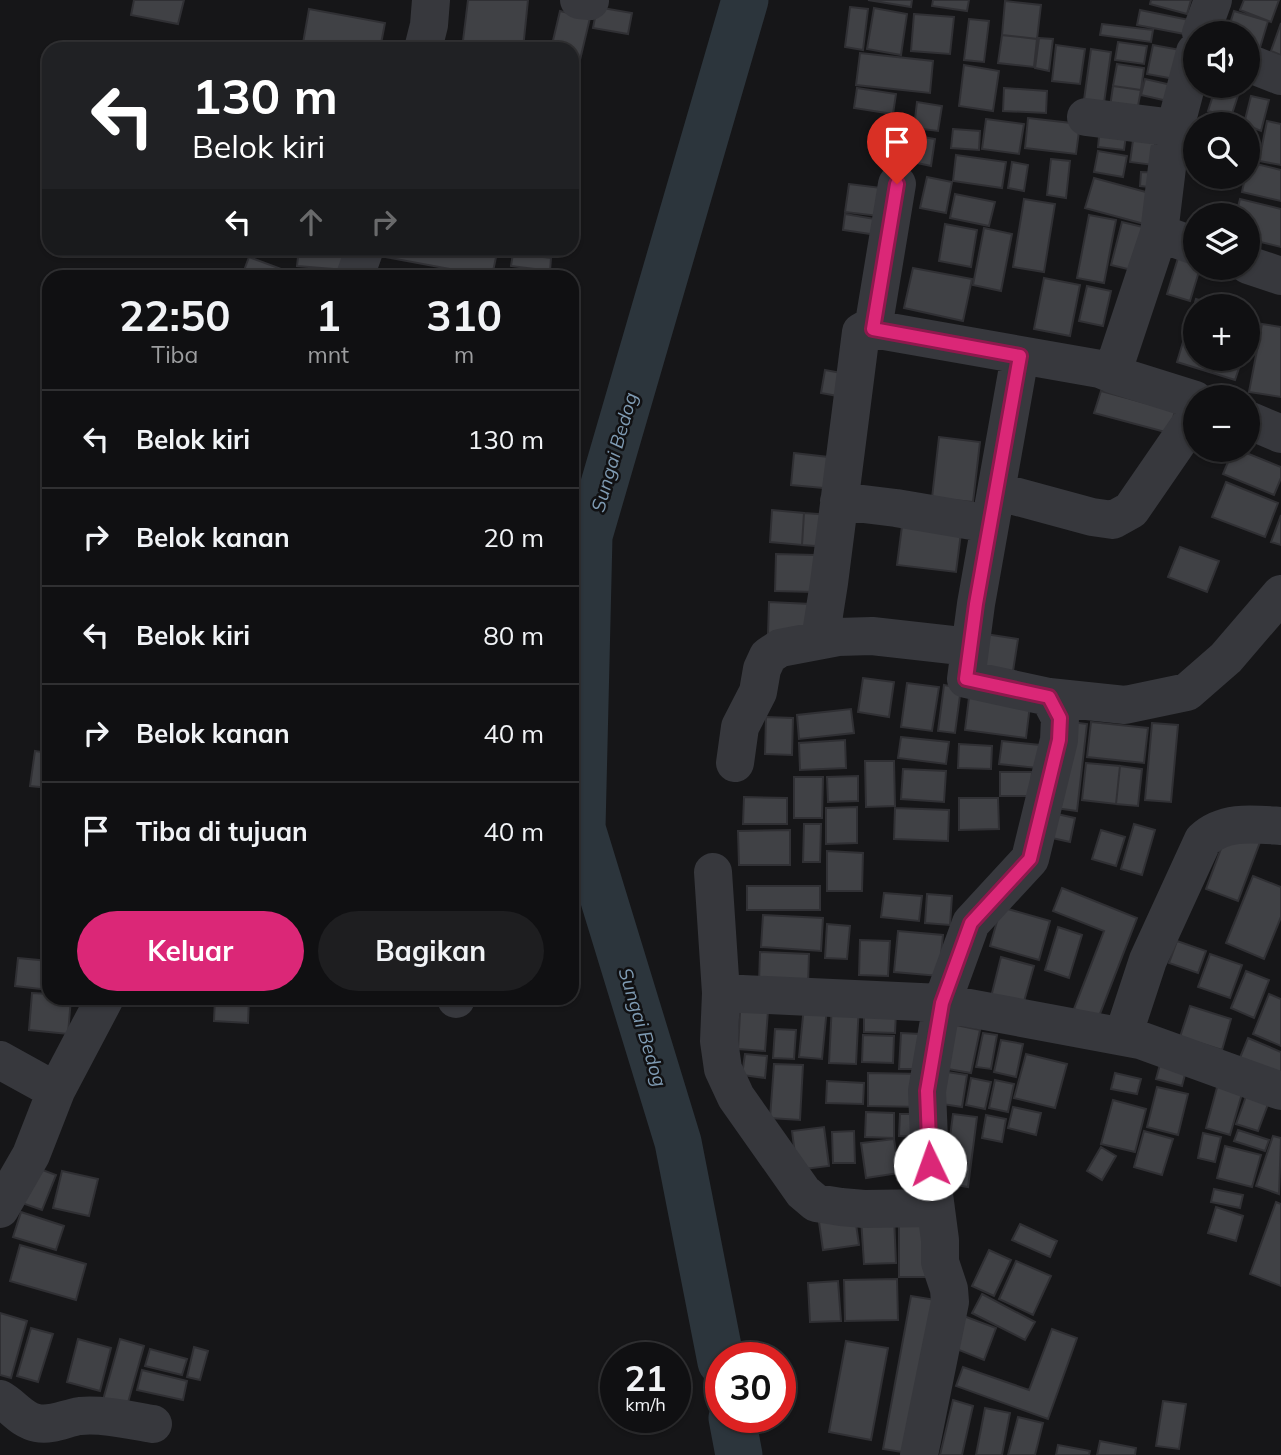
<!DOCTYPE html>
<html lang="id">
<meta charset="utf-8">
<style>
body{margin:0;font-family:Mulish,sans-serif;background:#1e1e20;color:#f1f3f6;height:100vh;display:flex;flex-direction:column;font-size:26px;white-space:nowrap}
*{box-sizing:border-box;margin:0}
p{font-size:23px;color:#9c9d9f}
.icon{flex:none;width:38px;height:38px;fill:none;stroke:currentColor;stroke-width:2;stroke-linecap:round;stroke-linejoin:round}
.map{position:relative;flex:1;overflow:hidden}
.drawer{position:absolute;left:42px;top:270px;width:537px;height:735px;display:flex;flex-direction:column;background:#101012;border-radius:21px;box-shadow:0 2px 5px #0004,0 0 0 2px #303032}
.drawer>*{flex:none}
.hud{position:absolute;left:42px;top:42px;width:537px;height:214px;border-radius:21px;box-shadow:0 2px 5px #0004,0 0 0 2px #303032;background:#202124;color:#fff;overflow:hidden}
.tools{position:absolute;left:1183px;top:21px;display:grid;gap:14px}
.tools a{display:grid;place-items:center;width:77px;height:77px;border-radius:50%;background:#101012;box-shadow:0 2px 5px #0004,0 0 0 2px #303032;font-size:35px}
.speed{position:absolute;left:600px;top:1342px;display:flex;gap:14px;font-size:35px;font-weight:700;text-align:center}
.speed>*{display:grid;place-content:center;width:91px;height:91px;border-radius:50%;background:#101012;box-shadow:0 2px 5px #0004,0 0 0 2px #303032;line-height:1}
.speed small{font-size:18px;font-weight:400}
.speed .limit{border:10px solid #d22;background:#fff;color:#111}
.pin{position:absolute;display:grid;place-items:center;width:60px;height:60px;color:#fff;margin:-72px -30px;border-radius:50% 50% 50% 0;rotate:-45deg;box-shadow:0 0 7px #0007}
.pin .icon{rotate:45deg}
.me{position:absolute;width:77px;margin:-38px;rotate:357deg;stroke-linejoin:round;filter:drop-shadow(0 0 5px #0008)}
.turn{display:flex;align-items:center;gap:24px;height:147px;padding:0 35px;font-size:32px}
.turn .icon{width:91px;height:91px;stroke-width:2.5}
.turn b{display:block;font-size:49px;line-height:60px}
.lanes{display:flex;align-items:center;height:66px;padding:0 35px;background:#0003;justify-content:center;gap:35px;direction:ltr}
.lanes .off{opacity:.35}
.eta{display:flex;justify-content:space-evenly;align-items:center;height:119px;text-align:center}
.eta b{font-size:42px;font-weight:700;line-height:49px}
.button{display:flex;gap:14px;margin-top:auto;padding:14px 35px}
.button a{flex:1;height:80px;border-radius:42px;background:#db2777;color:#fff;font-size:28px;font-weight:700;line-height:80px;text-align:center}
.button a+a{background:#1e1e20;color:#f1f3f6}
ul{padding:0;list-style:none}
li{display:flex;align-items:center;gap:21px;height:98px;padding:0 35px;border-top:2px solid #303032}
li div{flex:1}
li b{display:block;font-size:26px}
li em{font-style:normal}
.map>svg:first-child{display:block}
</style>
<div class="map">
<svg width="1281" height="1455" viewBox="0 0 1281 1455">
<rect width="100%" height="100%" fill="#161618"/>
<g fill="none" stroke-linecap="round" stroke-linejoin="round">
<path stroke="#2c353c" stroke-width="47" d="M721 1362 678 1142 582 828 589 536 745 0
M732 1418 739 1455"/>
</g>
<path fill="#404145" stroke="#303034" stroke-width="2" d="M134 0H184L178 24 131 15Z
M468 0H528L523 49H462Z
M868 0H912L911 7Z
M933 0H969L967 11 932 6Z
M1151 0H1191L1187 14 1150 4Z
M1244 0H1279L1271 22 1240 10Z
M1005 1 1041 5 1037 39 1002 35Z
M597 7 632 13 628 34 593 28Z
M850 7 868 9 863 50 845 47Z
M874 8 907 14 901 55 867 49Z
M309 9 385 23 380 49H302Z
M1140 10 1199 22 1195 36 1137 25Z
M560 11 590 18 579 64 572 62V49H551Z
M1234 11 1268 21 1256 61 1248 58V33H1227Z
M914 14 954 17 950 54 911 51Z
M969 19 989 21 984 62 964 60Z
M1281 23V55L1271 51Z
M1102 24 1153 30 1151 42 1100 35Z
M1002 35 1037 39 1034 67 998 63Z
M1039 38 1053 39 1049 71 1035 68Z
M1118 42 1147 46 1144 64 1115 60Z
M1056 45 1085 49 1080 84 1052 81Z
M1153 45 1186 51 1180 80 1147 74Z
M1091 49 1111 52 1104 103 1084 100Z
M860 53 933 61 930 93 856 85Z
M1117 64 1144 68 1141 90 1113 86Z
M964 65 999 71 993 111 959 106Z
M1145 79 1176 86 1172 102 1141 95Z
M1113 86 1141 90 1137 111 1110 107Z
M1216 86H1241L1231 117 1208 111Z
M857 88 896 94 893 114 854 108Z
M1004 88 1047 91 1046 113 1003 111Z
M1251 96 1269 100 1261 131 1244 124Z
M917 102 942 106 938 131 914 128Z
M1028 118 1080 124 1076 154 1025 148Z
M986 119 1024 124 1019 154 982 149Z
M1267 121 1281 124V165L1259 161Z
M1100 126 1127 129 1124 150 1098 147Z
M953 129 980 131 979 150 951 148Z
M1193 129 1195 130V162L1186 160Z
M1134 133 1156 135 1153 165 1130 162Z
M912 135 935 139 931 166 908 161Z
M1098 151 1127 156 1123 177 1094 172Z
M956 155 1006 162 1002 188 953 181Z
M1051 159 1070 161 1066 198 1047 195Z
M1012 162 1028 165 1024 191 1008 188Z
M1248 162 1281 170V201L1242 192 1245 177H1248Z
M1141 172 1161 173 1160 188 1140 186Z
M927 177 952 182 946 213 920 208Z
M1094 178 1157 195 1148 225 1085 208Z
M849 184 890 189 887 217 845 212Z
M955 194 995 202 989 226 950 218Z
M1024 199 1055 204 1044 272 1013 267Z
M1240 199 1281 209V247L1248 239V215H1236Z
M845 214 887 221 884 236 843 230Z
M1089 215 1116 220 1104 283 1077 278Z
M1122 222 1147 228 1136 271 1111 265Z
M945 224 977 230 971 267 939 261Z
M984 228 1012 234 1001 291 973 285Z
M1182 245 1195 249V268H1200L1190 301 1167 294Z
M299 248H347L345 270 297 266Z
M387 248H498L492 276H448L450 269 385 257Z
M513 253 551 258 550 271 511 266Z
M249 257 292 273 291 276H242Z
M913 268 972 279 963 321 904 308Z
M1044 278 1080 285 1070 336 1034 329Z
M1087 286 1111 291 1103 326 1079 321Z
M1196 299 1220 306H1195V359H1242L1235 380 1177 362Z
M1248 315 1254 317 1248 338Z
M1262 324 1281 327V397L1249 392Z
M825 370 847 374 843 397 821 393Z
M1101 391 1175 411 1169 433 1094 413Z
M939 437 980 442 973 502 932 498Z
M1233 450H1239L1281 467V478L1274 495 1223 474Z
M794 453 837 458 834 489 791 485Z
M1226 482 1278 503 1265 537 1212 517Z
M772 510 804 513 802 545 770 542Z
M804 513 831 515 828 547 802 545Z
M1281 515V545L1271 542Z
M902 526 961 533 956 572 897 565Z
M1180 547 1219 561 1207 592 1168 577Z
M776 554 815 555 814 592 775 591Z
M769 602 811 604 810 636 768 634Z
M979 633 1018 639 1011 684 972 678Z
M863 678 894 682 889 717 858 712Z
M907 683 939 687 932 731 901 727Z
M944 685 961 688 955 733 938 731Z
M970 689 1031 697 1026 738 965 730Z
M851 709 854 733 799 739 797 715Z
M766 717 793 718 792 755 765 754Z
M1064 721 1087 724 1077 811 1055 808Z
M1091 722 1148 728 1144 763 1087 757Z
M1152 723 1178 725 1171 802 1145 800Z
M901 737 949 742 946 764 898 758Z
M845 740 846 768 800 770 799 743Z
M1002 741 1040 745 1037 768 999 764Z
M959 744 992 746 991 769 958 768Z
M35 751 49 753V788L30 786Z
M865 761H894L895 806 866 807Z
M1086 763 1120 766 1116 804 1082 800Z
M1120 766 1142 769 1138 806 1116 804Z
M903 769 946 771 944 802 901 799Z
M1000 772H1032L1031 796H1000Z
M858 776V801L828 802 827 777Z
M794 777H823L822 818H794Z
M44 796H49V825H43Z
M744 797 787 798V824H743Z
M959 798H998L999 829 959 830Z
M857 807V843L826 844V808Z
M895 808 949 810 948 841 894 839Z
M1057 814 1075 818 1070 842 1052 838Z
M804 824H821L820 862H803Z
M1134 824 1155 830 1142 875 1121 869Z
M790 830V865H739L738 831Z
M1101 830 1125 837 1116 866 1092 859Z
M1228 830 1260 842 1238 901 1206 889Z
M827 851 863 853 862 891H827Z
M1253 876 1281 887V917L1264 959 1226 943Z
M747 886H820V910H747Z
M1062 888 1137 918 1098 1019 1074 1009 1104 931 1053 911Z
M884 893 922 896 919 921 881 917Z
M927 894 952 896 950 925 925 923Z
M1001 907 1050 921 1039 960 990 946Z
M763 915 823 918 821 951 761 947Z
M827 924 850 926 847 959 825 958Z
M1058 927 1082 935 1069 978 1045 970Z
M898 931 943 935 939 976 894 972Z
M860 940 890 941 888 976 859 975Z
M1177 941 1206 951 1198 973 1169 963Z
M760 952 809 954 808 985 759 983Z
M1210 954 1242 965 1230 998 1198 987Z
M1001 957 1034 966 1023 1005 991 997Z
M18 958 49 961V990L15 986Z
M1246 971 1269 980 1254 1018 1231 1008Z
M32 993 49 994V998H71L68 1034 29 1030Z
M1269 994 1281 999V1046L1253 1034Z
M741 995 769 997 765 1051 738 1049Z
M215 998H249L248 1023 214 1021Z
M832 1003 859 1004 856 1064 829 1063Z
M804 1006 827 1008 822 1059 799 1057Z
M1190 1006 1231 1019 1222 1050 1180 1037Z
M864 1010 896 1012 895 1033 864 1032Z
M951 1024 980 1030 971 1073 942 1068Z
M775 1029 796 1030 794 1059 773 1058Z
M901 1033 920 1034 919 1069H899Z
M983 1033 997 1035 991 1069 976 1067Z
M863 1035 894 1036 893 1063 862 1062Z
M1248 1038 1281 1052V1079L1237 1065Z
M1001 1040 1023 1044 1016 1077 994 1072Z
M745 1054 767 1056 765 1078 742 1075Z
M1026 1054 1067 1064 1055 1108 1014 1098Z
M1162 1057 1188 1063 1182 1086 1156 1079Z
M774 1064 803 1065 800 1120 770 1118Z
M947 1072 967 1075 962 1107 942 1104Z
M868 1073 923 1074 922 1107 868 1106Z
M1115 1073 1141 1079 1137 1094 1111 1089Z
M971 1078 991 1082 985 1109 966 1105Z
M995 1080 1014 1084 1008 1112 989 1108Z
M1219 1080 1244 1087 1230 1135 1206 1128Z
M827 1081 864 1083 863 1104 826 1103Z
M1157 1087 1188 1094 1178 1135 1147 1127Z
M1249 1088 1271 1096 1258 1131 1236 1124Z
M1113 1100 1146 1109 1135 1152 1101 1144Z
M1013 1107 1041 1113 1036 1135 1008 1128Z
M866 1112 894 1113V1138L865 1137Z
M900 1114H921L920 1137 899 1136Z
M953 1114 977 1117 968 1187 944 1183Z
M986 1115 1006 1119 1002 1142 982 1138Z
M824 1127 829 1166 797 1170 792 1131Z
M1238 1130 1269 1140 1265 1151 1234 1141Z
M854 1131 855 1163H833L832 1132Z
M1144 1131 1173 1139 1162 1175 1134 1167Z
M1203 1133 1221 1137 1215 1162 1198 1158Z
M1273 1136 1281 1138 1279 1194 1256 1186Z
M894 1139 899 1173 866 1178 861 1143Z
M1225 1146 1261 1155 1252 1187 1217 1178Z
M1101 1147 1116 1156 1102 1180 1087 1171Z
M32 1166 56 1175 42 1210 19 1202Z
M62 1171 98 1179 89 1216 53 1208Z
M1214 1189 1243 1195 1240 1208 1211 1202Z
M1276 1202 1281 1204V1286L1250 1274Z
M1216 1207 1243 1216 1236 1241 1208 1233Z
M21 1212 64 1226 56 1250 13 1237Z
M899 1216H931L932 1277H899Z
M855 1217 859 1245 823 1250 819 1222Z
M894 1217 896 1263 864 1264 861 1219Z
M1020 1224 1057 1241 1050 1257 1012 1240Z
M20 1245 86 1264 76 1300 10 1281Z
M989 1250 1011 1260 994 1296 972 1286Z
M1016 1261 1051 1276 1033 1315 999 1299Z
M897 1279 898 1320 845 1321 844 1280Z
M838 1281 841 1321 810 1322 808 1283Z
M982 1294 1035 1322 1025 1340 972 1313Z
M911 1296 942 1301 914 1454 883 1449Z
M0 1313 27 1321 11 1378 0 1375Z
M961 1315 996 1328 984 1360 949 1346Z
M31 1328 53 1334 38 1382 17 1376Z
M1052 1329 1077 1338 1048 1419 956 1386 963 1367 1029 1390Z
M78 1339 111 1348 100 1391 67 1382Z
M120 1339 144 1346 127 1406 103 1400Z
M846 1341 888 1348 871 1440 829 1432Z
M194 1347 208 1351 200 1380 187 1377Z
M150 1349 187 1359 182 1375 145 1366Z
M142 1370 187 1381 183 1400 137 1390Z
M953 1400 973 1406 962 1455H940Z
M1163 1401 1186 1404 1179 1449 1156 1446Z
M985 1408 1010 1413 1002 1455H976Z
M1018 1417 1043 1423 1035 1455H1008Z
M1100 1441 1136 1448 1135 1455H1097Z
M1058 1445 1090 1451 1089 1455H1056Z"/>
<g fill="none" stroke-linecap="round" stroke-linejoin="round">
<path stroke="#37383d" stroke-width="38" d="M579 0 590 1
M1201 33 1213 0
M423 49 429 25 431 0
M1248 63 1281 76
M1086 117 1174 128
M1159 233 1195 246
M1248 265 1281 276
M355 276 365 248
M873 329 897 184
M1020 356 976 604 966 679 1049 697 1125 705 1187 692 1226 658 1281 594
M1112 374 1195 400
M1248 420 1281 434
M996 491 1092 517 1113 520 1131 510 1195 417
M839 501 896 508 990 524
M820 640 829 583 861 332 868 328 873 329 1100 369 1112 374 1159 233 1169 151 1195 52
M735 763 740 727 758 692 762 669 768 656 780 648 838 637 872 636 970 647
M713 872 721 993 719 1041 723 1069 736 1097 803 1192 816 1203 841 1207 864 1209 935 1208
M721 993 942 1003 1140 1040 1281 1091
M456 999V998
M1123 1036 1148 960 1203 840C1224 820 1254 824 1281 826
M0 1060 56 1091
M0 1209 31 1155 56 1091 105 998
M0 1399C13 1406 21 1420 37 1423 52 1426 66 1418 80 1416 104 1414 129 1420 153 1424
M919 1455 950 1302 949 1289 940 1262V1240L930 1164 927 1091 942 1003 971 923 1030 859 1059 740 1060 718 1049 697"/>
</g>
<g fill="none" stroke-linecap="round" stroke-linejoin="round">
<defs>
<path id="route" d="M897 184 873 329 1020 356 976 604 966 679 1049 697 1060 718 1059 740 1030 859 971 923 942 1003 927 1091 930 1164"/>
</defs>
<use href="#route" stroke="#8e194d" stroke-width="18"/>
<use href="#route" stroke="#db2777" stroke-width="12"/>
</g>
<g text-anchor="middle" stroke-width="5" stroke-linejoin="round" paint-order="stroke">
<g font-size="19" font-style="italic" fill="#7f9bb3" stroke="#111113">
<text transform="translate(614 452) rotate(-74)" y="7">Sungai Bedog</text>
<text transform="translate(643 1027) rotate(73)" y="7">Sungai Bedog</text>
</g>
</g>
</svg>
<div class="tools">
<a><svg class="icon" aria-label="sound" viewBox="0 0 24 24"><path d="M4 9h4l5-4v14l-5-4H4zM17 9q2 3 0 6"/></svg></a>
<a><svg class="icon" aria-label="search" viewBox="0 0 24 24"><circle cx="10" cy="10" r="6"/><path d="M15 15l6 6"/></svg></a>
<a><svg class="icon" aria-label="layers" viewBox="0 0 24 24"><path d="M12 4l9 5-9 5-9-5zM3 14l9 5 9-5"/></svg></a>
<a>+</a>
<a>−</a>
</div>
<div class="speed"><div>21<small>km/h</small></div><div class="limit">30</div></div>
<div class="pin" style="left:897px;top:184px;background:#d93025"><svg class="icon" aria-label="arrive" viewBox="0 0 24 24"><path d="M6 21V4h12l-3 4 3 4H6"/></svg></div>
<svg class="me" style="left:930px;top:1164px" viewBox="-20 -20 40 40"><circle r="19" fill="#fff"/><path d="M0-13L10 11 0 6-10 11z" fill="#db2777"/></svg>
<div class="hud">
<div class="turn"><svg class="icon" aria-label="left" viewBox="0 0 24 24"><path d="M17 20v-9H6M10 6l-5 5 5 5"/></svg><div><b>130 m</b>Belok kiri</div></div>
<div class="lanes"><svg class="icon" aria-label="left" viewBox="0 0 24 24"><path d="M17 20v-9H6M10 6l-5 5 5 5"/></svg><svg class="icon off" aria-label="ahead" viewBox="0 0 24 24"><path d="M12 20V5M6 11l6-6 6 6"/></svg><svg class="icon off" aria-label="right" viewBox="0 0 24 24"><path d="M7 20v-9h11M14 6l5 5-5 5"/></svg></div>
</div>
<section class="drawer">
<div class="eta">
<div><b>22:50</b><p>Tiba</p></div>
<div><b>1</b><p>mnt</p></div>
<div><b>310</b><p>m</p></div>
</div>
<ul>
<li><svg class="icon" aria-label="left" viewBox="0 0 24 24"><path d="M17 20v-9H6M10 6l-5 5 5 5"/></svg><div><b>Belok kiri</b></div><em>130 m</em></li>
<li><svg class="icon" aria-label="right" viewBox="0 0 24 24"><path d="M7 20v-9h11M14 6l5 5-5 5"/></svg><div><b>Belok kanan</b></div><em>20 m</em></li>
<li><svg class="icon" aria-label="left" viewBox="0 0 24 24"><path d="M17 20v-9H6M10 6l-5 5 5 5"/></svg><div><b>Belok kiri</b></div><em>80 m</em></li>
<li><svg class="icon" aria-label="right" viewBox="0 0 24 24"><path d="M7 20v-9h11M14 6l5 5-5 5"/></svg><div><b>Belok kanan</b></div><em>40 m</em></li>
<li><svg class="icon" aria-label="arrive" viewBox="0 0 24 24"><path d="M6 21V4h12l-3 4 3 4H6"/></svg><div><b>Tiba di tujuan</b></div><em>40 m</em></li>
</ul>
<div class="button"><a>Keluar</a><a>Bagikan</a></div>
</section>
</div>
